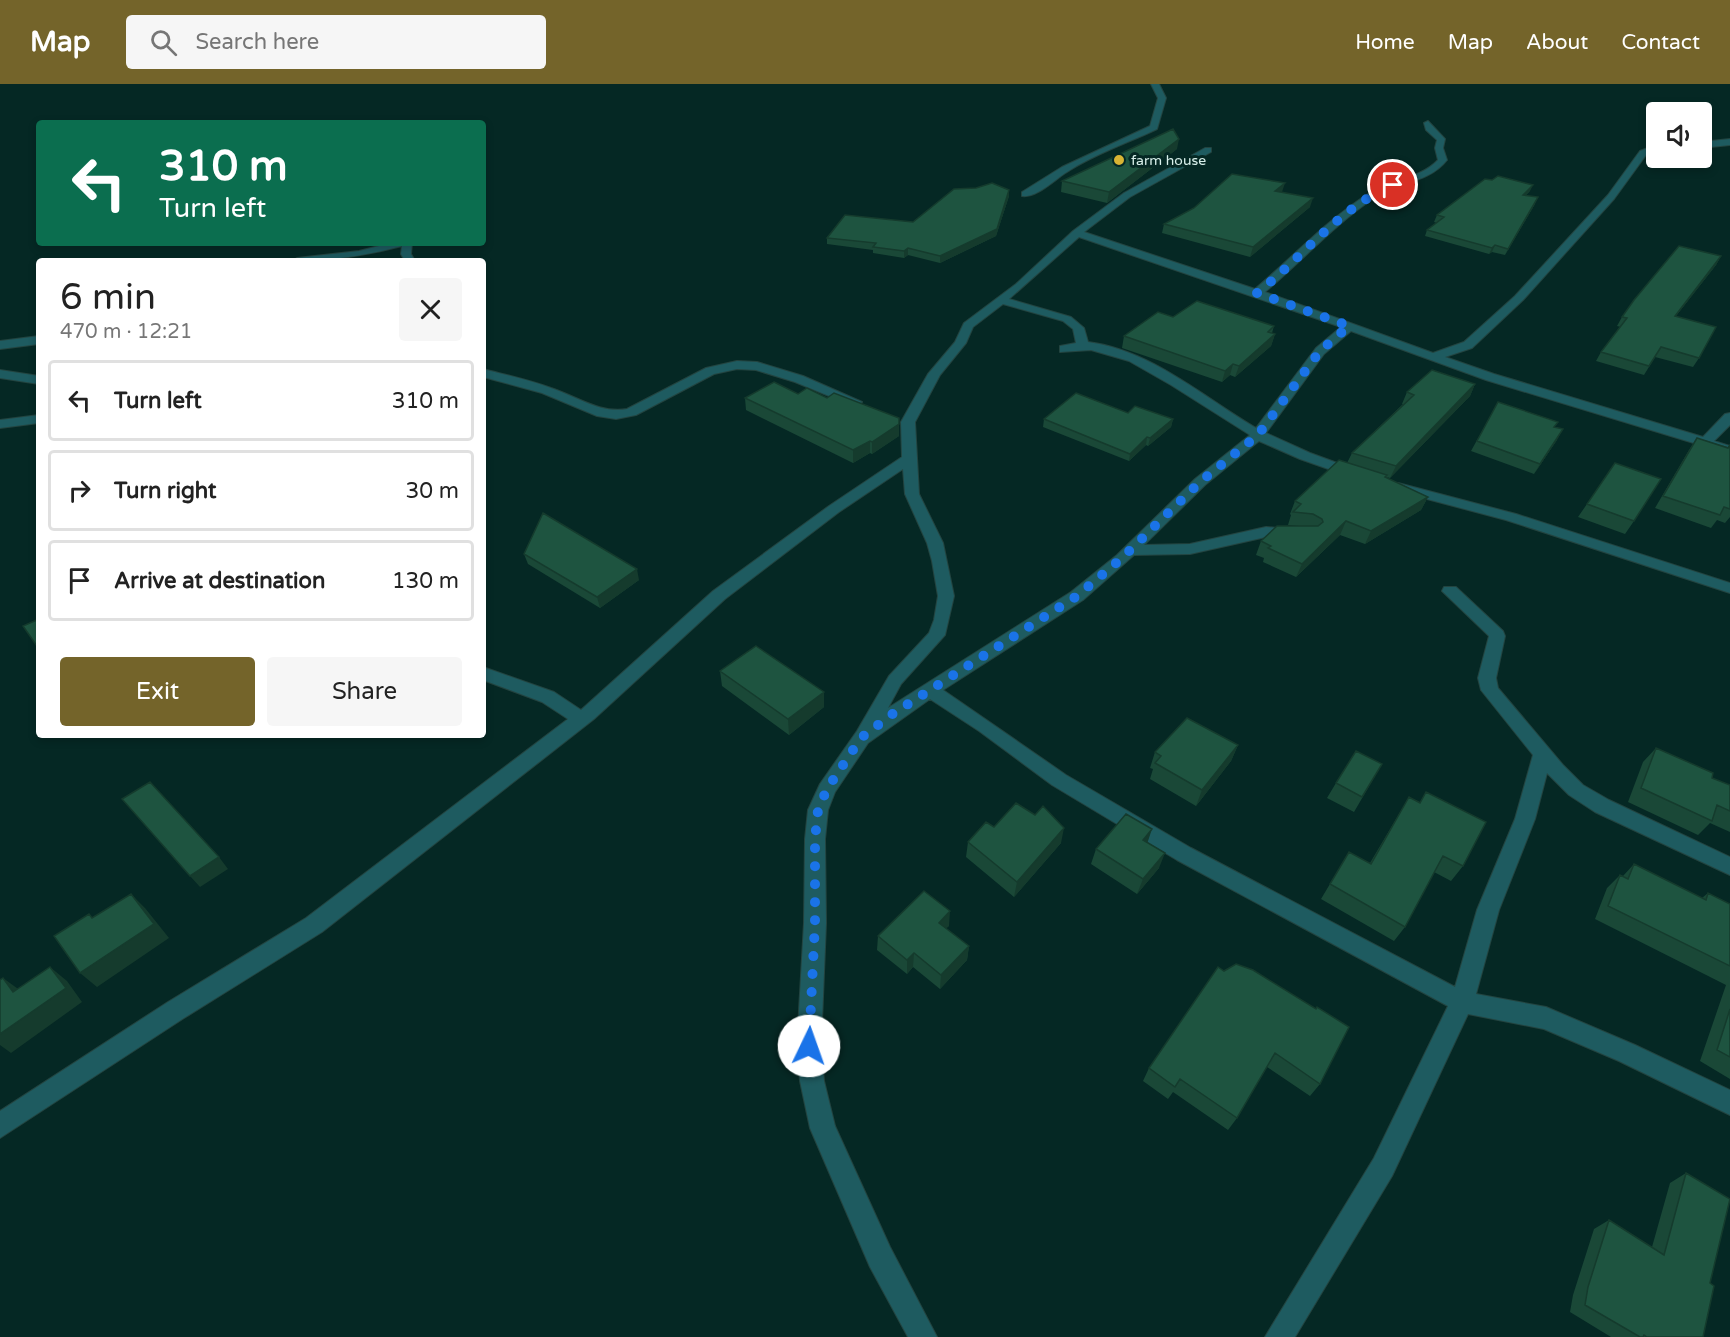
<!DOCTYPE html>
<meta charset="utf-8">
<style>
body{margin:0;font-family:"Varela Round",sans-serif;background:#f6f6f6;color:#222;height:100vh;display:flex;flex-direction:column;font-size:22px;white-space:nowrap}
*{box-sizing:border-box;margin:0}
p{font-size:20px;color:#767676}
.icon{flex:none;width:33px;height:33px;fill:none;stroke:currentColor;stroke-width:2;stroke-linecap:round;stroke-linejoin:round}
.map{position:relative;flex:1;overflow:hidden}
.details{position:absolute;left:36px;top:174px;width:450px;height:480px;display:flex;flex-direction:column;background:#fff;border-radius:6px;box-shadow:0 3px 9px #0003}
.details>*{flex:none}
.top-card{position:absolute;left:36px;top:36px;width:450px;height:126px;border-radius:6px;box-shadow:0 3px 9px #0003;background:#0b6e4f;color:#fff;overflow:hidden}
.fabs{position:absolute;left:1646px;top:18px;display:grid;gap:12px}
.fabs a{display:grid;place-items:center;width:66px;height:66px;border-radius:6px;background:#fff;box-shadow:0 3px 9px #0003;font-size:30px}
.pin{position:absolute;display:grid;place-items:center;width:51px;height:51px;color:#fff;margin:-26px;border:3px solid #fff;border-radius:50%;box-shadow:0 2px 6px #0007}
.me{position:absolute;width:66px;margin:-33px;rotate:3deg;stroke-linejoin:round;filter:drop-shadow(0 0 4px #0008)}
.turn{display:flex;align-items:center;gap:21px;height:126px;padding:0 24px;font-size:27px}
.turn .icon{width:78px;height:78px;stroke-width:2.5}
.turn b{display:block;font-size:42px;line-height:51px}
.round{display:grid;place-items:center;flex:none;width:63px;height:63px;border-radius:6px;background:#f6f6f6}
.headline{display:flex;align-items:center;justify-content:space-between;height:102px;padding:0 24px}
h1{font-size:36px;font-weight:600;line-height:45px}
.button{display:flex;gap:12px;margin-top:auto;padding:12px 24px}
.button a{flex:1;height:69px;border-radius:6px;background:#74642a;color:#fff;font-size:24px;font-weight:600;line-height:69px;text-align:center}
.button a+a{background:#f6f6f6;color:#222}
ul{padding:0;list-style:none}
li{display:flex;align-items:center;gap:18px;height:81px;margin:0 12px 9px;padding:0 12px;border:3px solid #e0e0e0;border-radius:6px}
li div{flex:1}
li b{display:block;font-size:22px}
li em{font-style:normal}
header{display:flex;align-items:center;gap:36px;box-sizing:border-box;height:84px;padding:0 30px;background:#74642a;color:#fff}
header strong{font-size:28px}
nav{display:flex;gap:33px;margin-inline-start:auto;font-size:21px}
.search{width:420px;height:54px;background:#f6f6f6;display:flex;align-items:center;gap:15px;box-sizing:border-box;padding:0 21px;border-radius:6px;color:#767676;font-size:22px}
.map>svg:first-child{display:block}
</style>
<header>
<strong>Map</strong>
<div class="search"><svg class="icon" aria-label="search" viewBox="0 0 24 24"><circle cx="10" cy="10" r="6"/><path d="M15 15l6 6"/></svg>Search here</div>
<nav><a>Home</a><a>Map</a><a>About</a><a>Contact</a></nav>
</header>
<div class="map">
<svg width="1730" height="1253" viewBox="0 0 1730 1253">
<rect width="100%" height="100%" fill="#052824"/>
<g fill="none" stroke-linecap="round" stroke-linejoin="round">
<defs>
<path id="minor" d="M1151 0H1159L1166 14 1157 45C1128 59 1094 70 1067 88 1054 96 1037 114 1022 112V108L1062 83 1150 42 1158 14Z
M1428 37 1445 55 1443 64 1447 76C1429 99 1398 98 1374 114 1334 141 1302 177 1265 208L1433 269 1464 258 1515 212 1608 111 1640 67 1656 61V67L1646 71 1614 115 1523 216 1472 264 1445 273 1494 290 1703 353 1725 330 1730 329V341L1714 357 1730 362V370L1486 296 1351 247 1324 270 1266 349 1310 369 1359 387 1361 390 1359 393 1354 394 1300 375 1259 357 1205 401 1144 461 1190 460 1266 443 1299 446 1302 449 1299 452 1266 453 1190 470 1134 471 1083 516 943 606 1066 691 1191 764 1455 903 1477 826 1515 735 1533 671 1481 606 1478 594 1489 552 1442 507 1444 503H1456L1503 547 1505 552 1496 594 1498 604 1563 681 1583 701 1609 716 1730 773V791L1595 728 1569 711 1547 689 1535 735 1499 826 1476 910 1546 923 1635 961 1730 1006V1031L1619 977 1544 945 1468 930 1392 1092 1295 1253H1265L1374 1074 1448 922 1177 776 1052 701 979 647 930 615 868 659 835 708 828 726 825 755 826 839 821 962 824 997 835 1042 890 1163 937 1253H908L870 1183 810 1044 800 997 797 962 804 839 805 755 808 726 820 700 857 647 889 592 929 549 934 536 938 512 932 477 927 459 905 410 903 385 839 428 725 515 594 635 322 848 184 934 0 1054V1027L168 918 306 834 568 635 542 618 483 596V583L554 608 581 626 713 507 829 422 902 373 901 338 928 290 955 258 964 239 1016 200 1073 147 1124 109 1205 64H1211V68L1130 113 1084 148 1255 205C1293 173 1327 136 1368 110 1391 95 1420 95 1438 76L1435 64 1437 56 1426 46 1424 39ZM1079 153 1341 243 1316 264 1256 344C1203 313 1151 266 1088 258L1084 244 1071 233 1009 215ZM1003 220 1063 237 1073 245 1076 259 1060 262V268L1091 266 1129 277 1171 301 1250 351 1195 395 1117 471 1071 508 888 624 901 600 945 551 954 512 943 459 919 410 915 338 940 291 966 259 973 243Z
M1730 55V61L1701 64V58Z
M391 159H412L411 170 415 177H405L401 170 402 162C364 172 330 177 292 177L297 174 359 167Z
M39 252V260L0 265V257Z
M737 277 757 278 803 292 862 318 856 322 851 321 795 298 756 286 737 285 714 290 636 331 616 335 597 332 542 309 483 293V285C506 291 529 296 551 304 576 312 600 330 627 325L706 284Z
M0 286 39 292V300L0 294Z
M39 331V339L0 344V336Z
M1398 399 1516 430 1730 499V509L1506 436 1393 406 1391 403 1393 400Z"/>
</defs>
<use href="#minor" stroke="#234440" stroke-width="2"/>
<use href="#minor" fill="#1e5b60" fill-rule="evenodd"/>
</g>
<path fill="#1a4837" d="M1177 65 1107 119 1061 108 1062 97Z
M1009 106V112L996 152 940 179 908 171 904 174 873 169V166L827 160V154L913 138Z
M1530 107 1526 111 1535 120 1505 171 1492 168 1489 170 1425 152 1427 146 1437 139 1434 138 1437 131Z
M1282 108 1310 123 1250 173 1162 149 1164 140Z
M1721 172 1716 181 1676 232 1699 274 1693 283 1655 273 1644 291 1596 277 1601 268 1621 243 1617 242 1622 233Z
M1173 233 1274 242 1272 249 1275 250 1271 262 1235 293 1230 291 1222 298 1122 264 1124 252Z
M1475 300 1470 312 1390 394 1386 393 1428 413 1421 426 1365 460 1340 451 1296 493 1263 478 1264 474 1256 471 1261 457 1299 442 1288 441 1291 431 1290 430 1295 417 1347 379 1352 369 1403 320H1402L1407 308Z
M798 310 899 352 872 370 870 369 853 379 746 326 745 314Z
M1498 318 1555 343 1557 356 1534 390 1471 367Z
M1128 329 1173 335 1171 343 1148 362 1146 361 1129 377 1043 343 1044 335Z
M1697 354 1728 363 1730 360V433L1725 439 1717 436 1711 444 1655 424 1689 366Z
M1587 420 1634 437 1625 450 1578 433Z
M524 470 639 496 600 524 528 480Z
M720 587 824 608V623L789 651 722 602Z
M1238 661 1231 677 1196 722 1150 695 1153 685 1150 684 1155 668Z
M1656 664 1712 694 1730 701V748L1710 739 1698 751 1628 718 1643 678Z
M1382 680 1354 728 1327 714 1336 699Z
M1426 708 1463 782 1451 797 1434 788 1405 843 1394 857 1321 815 1349 768 1370 779 1409 713 1420 718Z
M994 743 1061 759 1014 813 966 773 968 758Z
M1147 758 1159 784 1137 810 1091 780 1096 765Z
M1634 780 1702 814 1708 809 1730 820V995L1700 977 1726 901 1595 835 1607 804 1620 791 1623 792Z
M949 842 946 844 969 862 967 876 940 905 913 883 907 890 877 866 878 852Z
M1218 883 1320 1000 1310 1012 1267 983 1237 1034 1228 1046 1173 1008 1168 1015 1143 997 1149 984Z
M1686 1089 1710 1199 1703 1253H1611L1570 1228 1573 1211 1594 1145 1609 1136 1652 1163 1670 1099Z"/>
<path fill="#153b2d" d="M1179 55 1177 65 1107 119 1109 108Z
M1285 99 1282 108 1275 107Z
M1533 101 1530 107 1520 117 1523 111Z
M1009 106V112L996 152 940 179V172Z
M1538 113 1535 120 1505 171 1508 165Z
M1313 114 1310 123 1250 173 1253 163Z
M1495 161 1492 168 1489 170 1492 164Z
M908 164V171L904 174V167Z
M1721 172 1716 181 1669 241 1675 232Z
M1275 250 1271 262 1235 293 1239 282Z
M1233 280 1230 291 1222 298 1225 287Z
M1475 300 1470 312 1390 394 1396 382Z
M1173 335 1171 343 1148 362 1150 354Z
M899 340V352L872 370V358Z
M1563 345 1557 356 1534 390 1540 380Z
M1147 353 1146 361 1129 377 1130 370Z
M870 357V369L853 379V366Z
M1428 413 1421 426 1365 460 1371 447Z
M1346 437 1340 451 1296 493 1302 480Z
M637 485 639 496 600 524 597 513Z
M824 608V623L789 651 788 635Z
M1238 661 1231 677 1196 722 1202 706Z
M1064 744 1061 759 1014 813 1017 798Z
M1152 745 1147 760 1143 756Z
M1165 769 1159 784 1137 810 1143 795Z
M219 773 228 785 200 803 190 792Z
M131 810 145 824 169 854 97 903 80 889Z
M950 827 949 842 937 853 939 839Z
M969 862 967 876 940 905 941 891Z
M914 869 913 883 907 890V876Z
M50 883 67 897 82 918 11 969 0 961V950Z
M3 894 21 907 13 908Z"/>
<path fill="#1e5440" stroke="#153b2d" stroke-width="1.5" d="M1173 45 1179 55 1109 108 1062 97Z
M1232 90 1285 99 1275 107 1313 114 1253 163 1164 140 1194 124Z
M1498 92 1533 101 1523 111 1538 113 1508 165 1495 161 1492 164 1427 146 1444 133 1437 131 1485 95 1492 96Z
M992 99 1009 106 997 145 940 172 908 164 904 167 873 163 876 159 827 154 845 131 913 138 954 105 976 104Z
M1679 162 1721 172 1675 232 1716 243 1699 274 1661 263 1649 282 1601 268 1627 234 1622 233 1634 216Z
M1197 217 1274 242 1268 248 1275 250 1239 282 1233 280 1225 287 1124 252 1158 228 1173 233Z
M1432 286 1475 300 1396 382 1352 369 1414 311 1407 308Z
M774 298 798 310 807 304 827 314 834 309 899 334V340L872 358 870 357 853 366 745 314Z
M1076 309 1128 329 1135 322 1173 335 1150 354 1147 353 1130 370 1044 335Z
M1498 318 1558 338 1554 343 1563 345 1540 380 1477 357Z
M1697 354 1728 364 1730 361V425L1724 423 1720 431 1663 412Z
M1339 376 1387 391 1385 393 1428 413 1371 447 1346 437 1302 480 1268 464 1271 462 1261 457 1277 442H1318L1323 438 1322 435 1313 430 1293 428 1301 420 1295 417Z
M1615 379 1661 395 1634 437 1587 420Z
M543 429 637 485 597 513 524 470Z
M39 535V565L23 542Z
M756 562 824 608 788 635 720 587Z
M1187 634 1238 661 1202 706 1155 679 1161 672 1155 668Z
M1656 664 1713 689 1712 694 1730 701V727L1717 721 1712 737 1641 704Z
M1356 667 1382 680 1362 713 1336 699Z
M150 698 219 773 190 792 122 715Z
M1426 708 1486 738 1463 782 1443 772 1405 843 1330 800 1349 768 1371 780 1409 713 1420 719Z
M1016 719 1035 731 1043 722 1064 744 1017 798 968 758 986 738 994 743Z
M1126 730 1152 745 1143 756 1165 769 1143 795 1096 765Z
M1634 780 1706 816 1708 809 1730 820V882L1608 822 1620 791 1628 795Z
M924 807 950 827 939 839 969 862 941 891 914 869 907 876 878 852Z
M131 810 154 840 80 889 54 852 89 830 92 834Z
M1236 880 1253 886 1316 925 1317 923 1349 943 1320 1000 1275 969 1237 1034 1180 995 1175 1003 1149 984 1218 883 1224 887Z
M50 883 66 904 0 950V896L3 894 13 908Z
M1730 925V973L1717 966Z
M1686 1089 1730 1115 1710 1199 1714 1202 1703 1253H1647L1644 1251 1643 1253H1640L1585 1221 1588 1203 1609 1136 1664 1171Z"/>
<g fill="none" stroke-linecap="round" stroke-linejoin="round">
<path stroke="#1a73e8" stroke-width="10" stroke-dasharray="0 18" d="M809 962 815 839V755L818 726 827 705 861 654 891 631 1077 512 1122 474 1200 398 1258 351 1320 267 1349 242 1257 209C1302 174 1340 123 1393 101"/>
</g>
<circle fill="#d8b434" stroke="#052824" stroke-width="2" cx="1119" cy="76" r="6"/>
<g text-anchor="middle" stroke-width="6" stroke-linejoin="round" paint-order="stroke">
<g font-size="14" fill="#d9f0eb" stroke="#052824" text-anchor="start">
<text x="1131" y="81">farm house</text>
</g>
</g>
</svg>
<div class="fabs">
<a><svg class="icon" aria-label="sound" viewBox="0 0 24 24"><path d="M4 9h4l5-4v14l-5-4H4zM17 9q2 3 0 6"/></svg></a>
</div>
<div class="pin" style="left:1393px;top:101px;background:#d93025"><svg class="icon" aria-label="arrive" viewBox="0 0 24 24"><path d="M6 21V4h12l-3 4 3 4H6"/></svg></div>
<svg class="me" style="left:809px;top:962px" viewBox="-20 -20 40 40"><circle r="19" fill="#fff"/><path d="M0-13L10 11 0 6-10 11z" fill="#1a73e8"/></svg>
<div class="top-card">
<div class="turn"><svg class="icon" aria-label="left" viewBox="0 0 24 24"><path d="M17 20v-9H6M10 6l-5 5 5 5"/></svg><div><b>310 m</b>Turn left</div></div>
</div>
<section class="details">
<div class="headline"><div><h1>6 min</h1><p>470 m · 12:21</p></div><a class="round"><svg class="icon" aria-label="close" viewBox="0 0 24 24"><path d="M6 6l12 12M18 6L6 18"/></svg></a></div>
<ul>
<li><svg class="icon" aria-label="left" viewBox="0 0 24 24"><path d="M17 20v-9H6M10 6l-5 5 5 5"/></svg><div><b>Turn left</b></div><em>310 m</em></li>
<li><svg class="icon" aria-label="right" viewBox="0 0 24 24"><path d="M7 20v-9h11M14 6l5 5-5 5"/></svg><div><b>Turn right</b></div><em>30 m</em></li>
<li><svg class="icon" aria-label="arrive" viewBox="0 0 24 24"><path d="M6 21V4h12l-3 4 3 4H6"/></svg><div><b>Arrive at destination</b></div><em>130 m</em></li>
</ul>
<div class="button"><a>Exit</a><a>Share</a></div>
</section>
</div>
